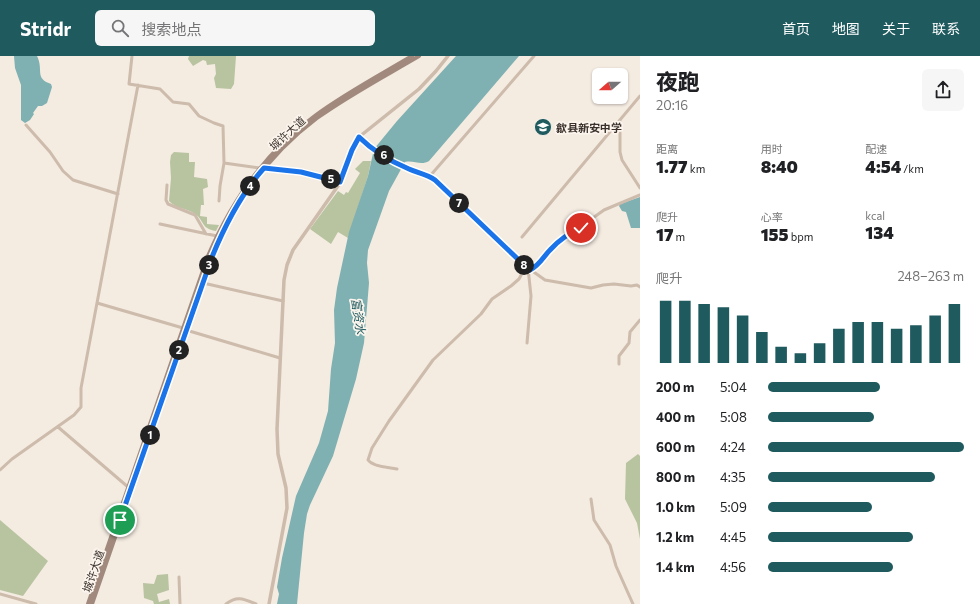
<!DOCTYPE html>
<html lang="zh">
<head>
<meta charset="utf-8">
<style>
	:root { --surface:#fff; --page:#f6f6f6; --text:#202124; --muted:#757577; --accent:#1f5a5e }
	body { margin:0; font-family:Commissioner,"Noto Sans SC",sans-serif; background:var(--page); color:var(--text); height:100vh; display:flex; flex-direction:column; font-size:15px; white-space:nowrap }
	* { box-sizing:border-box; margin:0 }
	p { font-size:13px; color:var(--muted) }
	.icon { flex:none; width:22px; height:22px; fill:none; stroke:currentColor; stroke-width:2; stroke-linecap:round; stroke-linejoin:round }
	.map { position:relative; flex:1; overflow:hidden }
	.drawer { display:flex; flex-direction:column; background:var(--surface); width:340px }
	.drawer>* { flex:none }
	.needle { width:26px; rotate:250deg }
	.tools { position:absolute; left:592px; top:12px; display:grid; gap:8px }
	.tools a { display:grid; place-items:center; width:36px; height:36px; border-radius:6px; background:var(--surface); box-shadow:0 1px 3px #0004; font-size:20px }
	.pin { position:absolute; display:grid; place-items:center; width:34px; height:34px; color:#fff; margin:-17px; border:2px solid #fff; border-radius:50%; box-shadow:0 1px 4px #0007 }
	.km { position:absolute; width:20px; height:20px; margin:-10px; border-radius:50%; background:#222; color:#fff; font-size:11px; line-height:20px; text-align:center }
	.round { display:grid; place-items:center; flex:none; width:42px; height:42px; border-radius:6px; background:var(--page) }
	.overview { display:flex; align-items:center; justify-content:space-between; height:68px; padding:0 16px }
	h1 { font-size:22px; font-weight:800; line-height:30px }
	.metrics { display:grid; grid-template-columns:repeat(3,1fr); gap:6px; height:68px; padding:4px 16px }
	.metrics div { display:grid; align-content:center }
	.metrics b { font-size:17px; font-weight:800 }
	.metrics small { font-size:11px; font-weight:400 }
	.metrics p { font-size:11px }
	.chart { height:112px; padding:8px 16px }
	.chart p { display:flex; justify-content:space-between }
	.chart svg { width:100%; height:72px; margin-top:4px; stroke:var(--accent); stroke-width:6 }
	ul { padding:0 16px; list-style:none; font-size:13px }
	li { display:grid; grid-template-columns:64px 48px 1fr; align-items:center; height:30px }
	li i { height:10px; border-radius:5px; background:var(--accent) }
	header { display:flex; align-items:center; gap:24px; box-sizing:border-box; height:56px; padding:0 20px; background:var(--accent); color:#fff }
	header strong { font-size:19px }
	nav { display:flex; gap:22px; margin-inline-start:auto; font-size:14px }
	.search { width:280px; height:36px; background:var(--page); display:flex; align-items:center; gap:10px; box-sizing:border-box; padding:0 14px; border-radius:6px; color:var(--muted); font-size:15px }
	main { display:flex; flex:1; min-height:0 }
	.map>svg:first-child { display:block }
	.green { fill:#b8c4a0 }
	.water { fill:#7fb0b2 }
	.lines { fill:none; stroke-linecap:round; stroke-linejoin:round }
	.minor { stroke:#cdbbac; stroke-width:3 }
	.tertiary { stroke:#cdbbac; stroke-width:3.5 }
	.secondary { stroke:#a18a7d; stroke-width:4 }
	.route-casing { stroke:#fff; stroke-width:8 }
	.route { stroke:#1a73e8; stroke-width:5 }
	.labels { text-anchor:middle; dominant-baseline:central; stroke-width:3.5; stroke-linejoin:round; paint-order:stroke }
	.poi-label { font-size:11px; font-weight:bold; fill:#3b302b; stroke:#fbf5ee; text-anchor:start }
	.street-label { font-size:11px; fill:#3b302b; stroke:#fbf5ee }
	.water-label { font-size:12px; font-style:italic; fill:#1f5a5e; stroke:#fbf5ee }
</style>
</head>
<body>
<header>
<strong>Stridr</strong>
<div class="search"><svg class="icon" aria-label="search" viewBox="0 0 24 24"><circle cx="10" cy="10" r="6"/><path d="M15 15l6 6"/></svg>搜索地点</div>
<nav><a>首页</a><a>地图</a><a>关于</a><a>联系</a></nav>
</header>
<main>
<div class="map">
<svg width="640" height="548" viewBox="0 0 640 548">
	<rect width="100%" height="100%" fill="#f4ebe1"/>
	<!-- green -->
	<path class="green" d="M189,0H236L234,28L231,33L216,32L214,22L216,18L215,8L207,9L206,5L203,4L193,10L188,3Z
		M174,96L189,97V106H195L194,121L207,123L208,131L203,133L204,149H201L200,160L207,161V168L219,169L216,175C200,172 205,165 195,158C187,152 176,153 169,145L171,122L170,106L171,99Z
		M363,105H371L368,120L348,182L338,176L331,188L310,173L338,135L344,139L346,136L348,137L360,117L355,113Z
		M638,398L640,400V483L637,467L625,443L626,407Z
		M0,464L48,505L23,540L0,534Z
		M168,518L169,534L157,538L159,546L169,543L170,548H154L153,545L144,542L143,527L154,528L157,519Z"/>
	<!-- water -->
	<path class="water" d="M14,0H37C44,14 34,22 51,28L52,31L47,47L42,50H38L33,57L34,58L30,64L25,67L21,64V29L15,12Z
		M456,0H519L429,105C421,110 414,104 405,106L389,135L368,194L367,207L369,227L364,287L356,323L333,400L310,449L307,458L304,477L297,548H277L279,538L277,531L282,502L296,440L319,387L328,355L331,313L335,287L334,254L337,232L349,176L368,120L374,93L397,65Z
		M640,141V172H631L626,156L622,155L619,150L620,148Z"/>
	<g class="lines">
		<!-- minor -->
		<path class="minor" d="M132,0L129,28L160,33L173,46L189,48L199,60L214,67L223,70L224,107L220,130L219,145
			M620,64V96L622,104L640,132
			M26,69L50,96L63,115L73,124L118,138
			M359,81C372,94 392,106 409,113C418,117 427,118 435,124L524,209L545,224L591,232L603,229L614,228L631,230L637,229L640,231
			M224,107L260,112
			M264,112L301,116L340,126
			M430,120L534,0
			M167,129L166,144L168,148L195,159L206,178
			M160,168L217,180
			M522,181L640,40
			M530,214L537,210L550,193L563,181L583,171L590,164L604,154L640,139
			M203,227L283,245
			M97,247L183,272
			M186,274L280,302
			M527,287L531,240L528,212
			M619,308V300L629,287L630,276L640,264
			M58,371L128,431
			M397,413C388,411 373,411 368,404L372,392L389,365L433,304L481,258L492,243L511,230L519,223L526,210
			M0,414L12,403L74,359L81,351V332L138,29
			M591,443L594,464L610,489L616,510L633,548
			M179,521L180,548
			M0,538L36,548
			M226,548C237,539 244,543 256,548"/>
		<!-- tertiary -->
		<path class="tertiary" d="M269,548L287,452L286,432L278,398L277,373L284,224L287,209L293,194L340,127L352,94L359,81L419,33L436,15L448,0"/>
		<!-- secondary -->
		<path class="secondary" d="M88,548L208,200C232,144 266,95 316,59C346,37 380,19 412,0
			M92,548L212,201C235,146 269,98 317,62C349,39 385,20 419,0"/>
	</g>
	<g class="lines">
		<!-- route casing -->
		<g class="route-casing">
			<path id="route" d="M120,464L212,201C225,169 241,138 264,112L301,116L340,126L352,94L359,81C372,94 392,106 409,113C418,117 427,118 435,124L524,209L530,214C540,209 543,201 550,194C559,184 569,177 581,172"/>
		</g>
		<!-- route -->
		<use href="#route" class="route"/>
	</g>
	<!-- icons -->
	<defs>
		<g id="school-disc" transform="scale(0.9)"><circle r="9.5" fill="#1f5a5e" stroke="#fbf5ee"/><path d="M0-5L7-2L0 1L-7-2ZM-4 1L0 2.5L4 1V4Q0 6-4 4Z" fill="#fff"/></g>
	</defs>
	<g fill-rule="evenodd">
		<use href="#school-disc" x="543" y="71"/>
	</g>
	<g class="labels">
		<!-- poi labels -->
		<g class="poi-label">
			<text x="556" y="71">歙县新安中学</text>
		</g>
		<!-- street labels -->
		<g class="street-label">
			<text transform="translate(287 77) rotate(-42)">城许大道</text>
			<text transform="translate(93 515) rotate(-71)">城许大道</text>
		</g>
		<!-- water labels -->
		<g class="water-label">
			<text transform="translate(359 260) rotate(82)">富资水</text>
		</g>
	</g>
</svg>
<div class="tools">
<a><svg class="needle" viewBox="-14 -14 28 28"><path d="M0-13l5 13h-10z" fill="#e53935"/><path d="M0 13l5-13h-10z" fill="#757577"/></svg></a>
</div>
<div class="pin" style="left:120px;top:464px;background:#1e9e55"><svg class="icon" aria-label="arrive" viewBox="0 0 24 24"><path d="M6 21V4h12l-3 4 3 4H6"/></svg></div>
<div class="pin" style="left:581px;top:172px;background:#d93025"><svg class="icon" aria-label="check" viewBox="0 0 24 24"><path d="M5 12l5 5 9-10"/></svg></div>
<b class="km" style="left:150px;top:379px">1</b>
<b class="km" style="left:179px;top:294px">2</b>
<b class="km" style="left:209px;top:209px">3</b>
<b class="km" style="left:250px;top:130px">4</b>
<b class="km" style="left:331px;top:123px">5</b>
<b class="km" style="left:384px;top:99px">6</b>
<b class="km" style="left:459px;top:147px">7</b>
<b class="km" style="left:524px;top:209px">8</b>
</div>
<section class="drawer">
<div class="overview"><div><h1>夜跑</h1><p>20:16</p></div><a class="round"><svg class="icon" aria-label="share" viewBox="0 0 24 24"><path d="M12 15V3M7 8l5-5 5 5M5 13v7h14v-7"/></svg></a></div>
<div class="metrics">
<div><p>距离</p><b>1.77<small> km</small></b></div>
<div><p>用时</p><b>8:40</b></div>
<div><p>配速</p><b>4:54<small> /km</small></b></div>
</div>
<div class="metrics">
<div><p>爬升</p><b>17<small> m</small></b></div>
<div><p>心率</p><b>155<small> bpm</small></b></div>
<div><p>kcal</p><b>134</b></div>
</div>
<div class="chart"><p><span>爬升</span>248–263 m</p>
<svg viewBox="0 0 160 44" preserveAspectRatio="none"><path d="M5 44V6M15 44V6M25 44V8M35 44V10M45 44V15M55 44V25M65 44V34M75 44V38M85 44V32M95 44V23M105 44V19M115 44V19M125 44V23M135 44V21M145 44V15M155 44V8"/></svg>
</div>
<ul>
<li><b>200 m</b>5:04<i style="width:57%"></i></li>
<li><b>400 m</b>5:08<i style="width:54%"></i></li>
<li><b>600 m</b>4:24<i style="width:100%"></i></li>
<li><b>800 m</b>4:35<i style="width:85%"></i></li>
<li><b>1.0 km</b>5:09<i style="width:53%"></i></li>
<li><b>1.2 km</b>4:45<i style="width:74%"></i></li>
<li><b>1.4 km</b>4:56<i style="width:64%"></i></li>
</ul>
</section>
</main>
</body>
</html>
